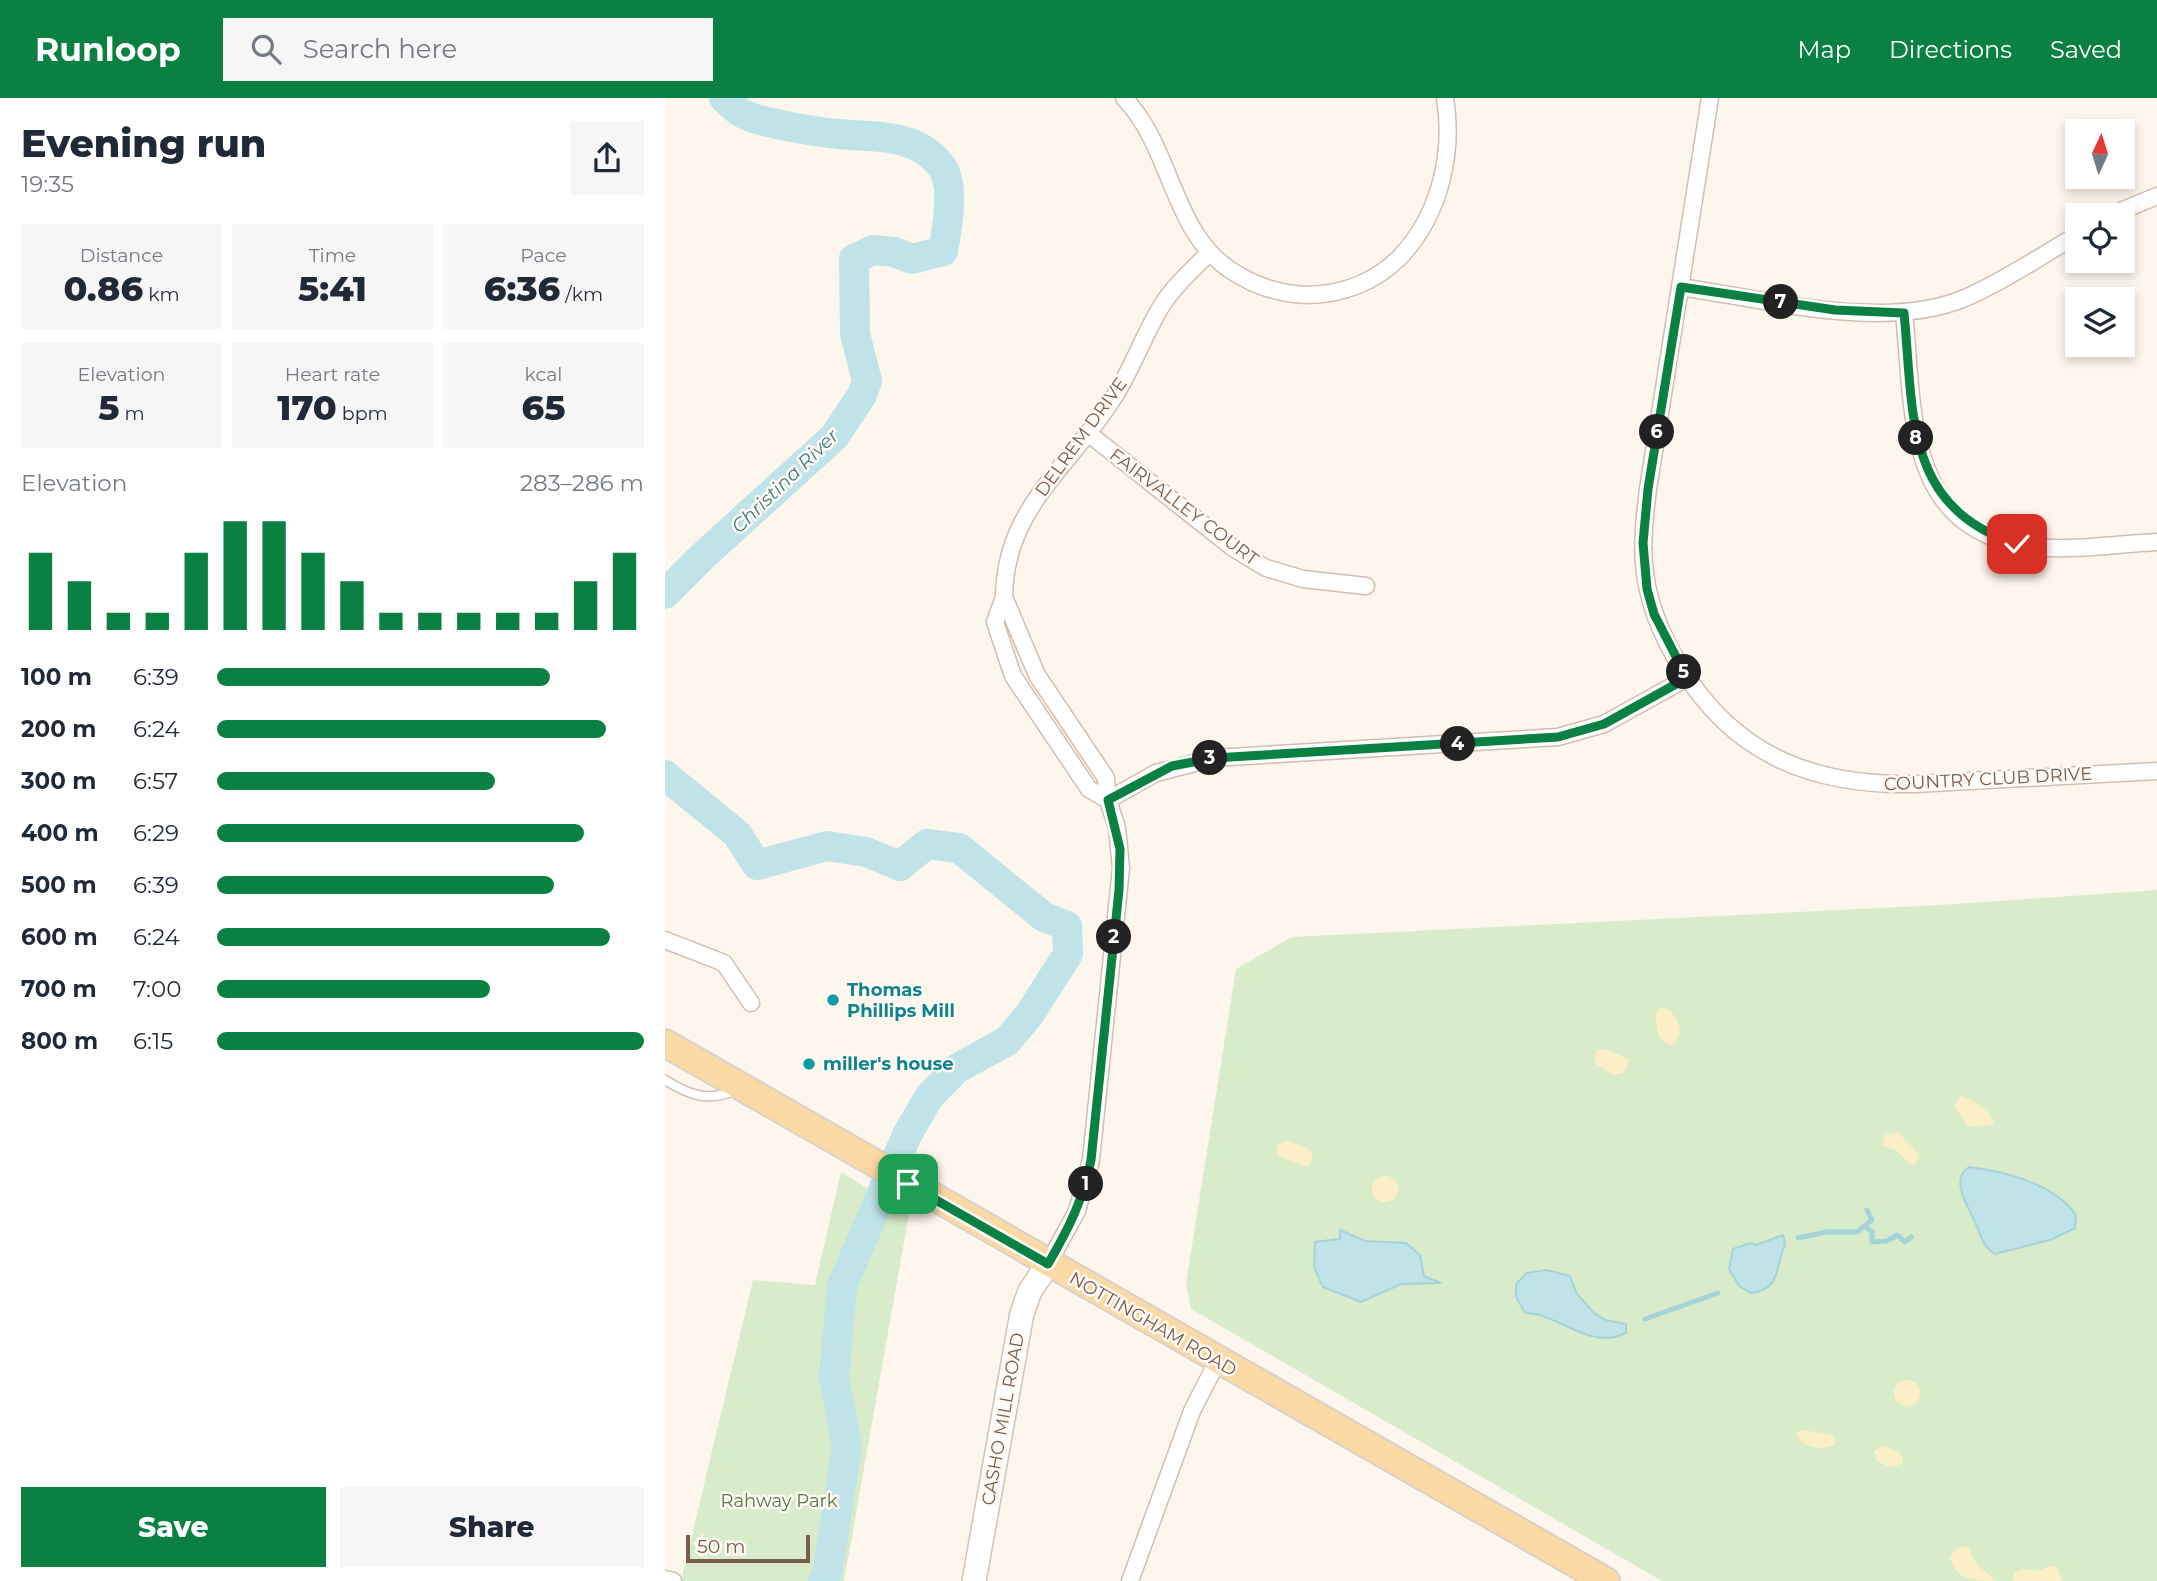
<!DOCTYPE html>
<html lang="en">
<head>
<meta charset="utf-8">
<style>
	:root { --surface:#fff; --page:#f6f6f7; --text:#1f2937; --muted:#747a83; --accent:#0b8043 }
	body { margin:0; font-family:Montserrat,sans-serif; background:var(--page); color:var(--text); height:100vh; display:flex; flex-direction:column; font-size:26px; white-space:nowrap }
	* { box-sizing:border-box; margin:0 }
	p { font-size:23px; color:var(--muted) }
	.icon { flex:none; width:38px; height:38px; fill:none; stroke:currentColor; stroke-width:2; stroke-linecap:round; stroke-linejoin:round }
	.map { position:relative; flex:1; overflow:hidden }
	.side { display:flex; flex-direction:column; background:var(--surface); width:665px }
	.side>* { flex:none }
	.needle { width:46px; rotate:4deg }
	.tools { position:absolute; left:1400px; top:21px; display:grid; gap:14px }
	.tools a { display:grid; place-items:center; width:70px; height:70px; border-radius:0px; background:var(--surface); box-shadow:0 4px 10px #0003; font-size:35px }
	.scale { position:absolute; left:21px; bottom:18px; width:124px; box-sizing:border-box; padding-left:7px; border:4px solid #7a5c4d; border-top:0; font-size:19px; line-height:24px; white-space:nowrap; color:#7a5c4d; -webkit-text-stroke:5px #fffaf3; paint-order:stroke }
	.pin { position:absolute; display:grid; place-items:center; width:60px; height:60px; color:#fff; margin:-30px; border-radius:14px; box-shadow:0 4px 10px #0006 }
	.km { position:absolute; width:35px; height:35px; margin:-18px; border-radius:50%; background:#222; color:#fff; font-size:19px; line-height:35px; text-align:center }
	.round { display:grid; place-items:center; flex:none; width:74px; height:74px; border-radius:0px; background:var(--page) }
	.overview { display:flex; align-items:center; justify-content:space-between; height:119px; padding:0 21px }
	h1 { font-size:38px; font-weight:800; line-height:52px }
	.stats { display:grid; grid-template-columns:repeat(3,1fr); gap:10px; height:119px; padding:7px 21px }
	.stats div { display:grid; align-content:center; border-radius:0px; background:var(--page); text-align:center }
	.stats b { font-size:35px; font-weight:800 }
	.stats small { font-size:19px; font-weight:400 }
	.stats p { font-size:19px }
	.chart { height:196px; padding:14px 21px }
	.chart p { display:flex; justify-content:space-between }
	.chart svg { width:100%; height:126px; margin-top:7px; stroke:var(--accent); stroke-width:6 }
	.primary-button { display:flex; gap:14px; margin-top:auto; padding:14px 21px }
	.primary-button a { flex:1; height:80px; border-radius:0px; background:var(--accent); color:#fff; font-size:28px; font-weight:800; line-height:80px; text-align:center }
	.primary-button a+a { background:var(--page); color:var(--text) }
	ul { padding:0 21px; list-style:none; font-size:23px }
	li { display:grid; grid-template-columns:112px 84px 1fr; align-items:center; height:52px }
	li i { height:18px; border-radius:9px; background:var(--accent) }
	header { display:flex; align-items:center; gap:42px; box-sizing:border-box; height:98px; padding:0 35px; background:var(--accent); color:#fff }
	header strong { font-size:33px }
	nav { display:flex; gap:38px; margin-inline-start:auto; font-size:24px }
	.search { width:490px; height:63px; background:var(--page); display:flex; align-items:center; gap:18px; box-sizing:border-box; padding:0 24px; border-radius:0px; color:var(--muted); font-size:26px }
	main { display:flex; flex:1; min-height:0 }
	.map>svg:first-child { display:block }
	.green { fill:#d8ecc9 }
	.sand { fill:#fcefc7 }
	.water { fill:#bfe3e8; stroke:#a5d3da; stroke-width:2 }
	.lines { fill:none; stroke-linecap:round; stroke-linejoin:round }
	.stream { stroke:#a5d3da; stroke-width:5 }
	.river { stroke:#bfe3e8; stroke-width:30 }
	.lane-casing { stroke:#d1beb0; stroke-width:11 }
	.street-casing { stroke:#d1beb0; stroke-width:19 }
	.secondary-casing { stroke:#d6c0b0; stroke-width:26 }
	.primary-casing { stroke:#dad1cd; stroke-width:30 }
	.lane { stroke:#fff; stroke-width:8 }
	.street { stroke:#fff; stroke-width:16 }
	.secondary { stroke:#fff; stroke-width:23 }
	.primary { stroke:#fbd9a5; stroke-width:26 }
	.route-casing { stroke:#fff; stroke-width:14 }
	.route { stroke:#0b8043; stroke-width:9 }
	.culture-dot { fill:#0f9aa8; stroke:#fffaf3; stroke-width:2.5 }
	.labels { text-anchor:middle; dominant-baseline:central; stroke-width:5; stroke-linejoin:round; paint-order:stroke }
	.street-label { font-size:18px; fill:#7a5c4d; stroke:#fffaf3 }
	.culture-label { font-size:18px; font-weight:bold; fill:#0d838f; stroke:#fffaf3; text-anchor:start }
	.park-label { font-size:18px; fill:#537a41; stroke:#fffaf3 }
	.water-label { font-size:19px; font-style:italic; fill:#437c86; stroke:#fffaf3 }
</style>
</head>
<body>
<header>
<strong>Runloop</strong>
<div class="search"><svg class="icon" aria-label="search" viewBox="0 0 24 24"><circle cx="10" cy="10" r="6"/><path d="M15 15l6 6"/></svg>Search here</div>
<nav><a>Map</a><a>Directions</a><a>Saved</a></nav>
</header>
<main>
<section class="side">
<div class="overview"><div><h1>Evening run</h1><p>19:35</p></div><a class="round"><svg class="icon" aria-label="share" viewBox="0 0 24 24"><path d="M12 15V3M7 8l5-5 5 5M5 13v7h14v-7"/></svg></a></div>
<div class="stats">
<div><p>Distance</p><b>0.86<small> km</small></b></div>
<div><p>Time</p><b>5:41</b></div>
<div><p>Pace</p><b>6:36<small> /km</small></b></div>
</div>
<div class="stats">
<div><p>Elevation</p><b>5<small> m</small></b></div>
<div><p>Heart rate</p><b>170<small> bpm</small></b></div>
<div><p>kcal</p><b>65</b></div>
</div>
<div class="chart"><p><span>Elevation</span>283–286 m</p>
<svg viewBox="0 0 160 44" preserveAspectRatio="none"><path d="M5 44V17M15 44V27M25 44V38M35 44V38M45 44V17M55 44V6M65 44V6M75 44V17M85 44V27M95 44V38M105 44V38M115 44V38M125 44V38M135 44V38M145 44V27M155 44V17"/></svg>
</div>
<ul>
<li><b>100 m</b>6:39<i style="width:78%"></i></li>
<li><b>200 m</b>6:24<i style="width:91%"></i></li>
<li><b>300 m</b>6:57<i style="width:65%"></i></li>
<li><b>400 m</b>6:29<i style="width:86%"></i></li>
<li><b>500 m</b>6:39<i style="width:79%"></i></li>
<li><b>600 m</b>6:24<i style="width:92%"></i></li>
<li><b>700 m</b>7:00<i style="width:64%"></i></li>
<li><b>800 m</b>6:15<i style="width:100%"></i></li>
</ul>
<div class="primary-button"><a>Save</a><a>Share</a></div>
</section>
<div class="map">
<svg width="1492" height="1483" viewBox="0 0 1492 1483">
	<rect width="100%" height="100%" fill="#fdf6ec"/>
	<!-- green -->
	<path class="green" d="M1492,792V1483H997L526,1211L521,1185L571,871L627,839L1275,807Z
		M176,1074L244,1116L179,1483H16L88,1182L150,1187Z"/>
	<!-- sand -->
	<path class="sand" d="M995,910L1002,911C1014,920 1019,933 1010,945L1004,947L994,940L990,918Z
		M941,951L965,962L958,975L948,977L929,965L931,953Z
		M1294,998C1305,998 1328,1015 1329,1026L1303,1029L1290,1009Z
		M1233,1034L1254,1057L1250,1066H1245L1231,1052L1217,1048L1220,1037Z
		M620,1042L645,1051L648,1058L644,1067L638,1068L612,1057V1048Z
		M707 1091a13 13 0 1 1 26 0a13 13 0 1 1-26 0Z
		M1229 1295a13 13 0 1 1 26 0a13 13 0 1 1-26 0Z
		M1138,1332L1168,1337L1170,1347C1158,1352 1142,1351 1133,1340L1132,1334Z
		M1218,1348L1233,1353L1238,1361L1237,1366L1225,1369L1212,1363L1209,1353Z
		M1302,1448L1314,1469L1332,1483C1311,1483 1291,1483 1285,1460L1290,1451Z
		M1384,1468L1393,1469L1397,1483H1348L1349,1475L1359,1471L1374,1473Z"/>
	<!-- water -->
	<path class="water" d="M1304,1069C1339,1073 1390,1086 1411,1117L1410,1130L1388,1141L1330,1156C1317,1148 1315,1135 1310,1124C1304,1110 1284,1081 1304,1069Z
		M675,1132L700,1143L741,1145L755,1157L759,1178L776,1185L736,1186L696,1204L658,1189L649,1169L650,1144L675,1141Z
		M1118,1137C1122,1147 1119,1148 1116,1158C1111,1177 1111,1192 1086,1195L1074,1188L1064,1171L1068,1151L1085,1145L1091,1147Z
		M881,1172L905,1178L912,1196L929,1215L941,1222L961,1226V1235C923,1253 894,1215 860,1215L851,1199V1186L862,1175Z"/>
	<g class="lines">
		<!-- stream -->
		<path class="stream" d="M1200,1128L1207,1134V1144L1222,1143L1232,1137L1240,1144L1246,1139
			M1133,1140L1161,1134H1192L1207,1122L1202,1112
			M980,1221L1053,1195"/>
		<!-- river -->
		<path class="river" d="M0,496L39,457L169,339L197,297L202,283L190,236L189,161L208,152L229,154L247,161L278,153C282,132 290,87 277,69C251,34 211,40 174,36C153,34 91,25 75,14C70,10 64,5 59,0
			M0,677L72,736L92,767L162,748L201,754L235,768L262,746L294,750L379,819L402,828L403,856L364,917L342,943L291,971L264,999L242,1037L177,1188L169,1279L182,1349L162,1476L158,1483"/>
		<!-- lane casing -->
		<g class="lane-casing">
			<path id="lane" d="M0,982C26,998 43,1004 72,992"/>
		</g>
		<!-- street casing -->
		<g class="street-casing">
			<path id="street" d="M459,0C510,53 506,141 575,178C596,190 617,196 641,197C677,197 711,184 736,158C775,116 789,55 780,0
				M1045,0L983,391C980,416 977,441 979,466C982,505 997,539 1017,571C1071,658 1149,688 1249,686L1492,673
				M1446,117L1492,98
				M1015,189C1100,201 1220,234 1300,200C1339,183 1376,158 1412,137
				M1239,215C1249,313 1239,435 1369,449C1409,453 1452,446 1492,444
				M423,335L568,450L601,470L638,481L701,488
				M339,499L372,577L441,680L443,702L424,691L348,578L330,524Z
				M339,499C340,410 403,371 447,302C467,272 478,238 497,207C509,188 527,172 543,156
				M0,842L59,865L86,905
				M383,1166L412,1113L426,1062L456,770L452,730L443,702L491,675L549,660L893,639L939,626L1022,580
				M0,1481L8,1483
				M465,1483L527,1313L553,1262"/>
		</g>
		<!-- secondary casing -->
		<g class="secondary-casing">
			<path id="secondary" d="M309,1483L357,1215L365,1193L383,1166"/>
		</g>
		<!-- primary casing -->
		<g class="primary-casing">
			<path id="primary" d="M0,945L941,1483"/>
		</g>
		<!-- lane -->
		<use href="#lane" class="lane"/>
		<!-- street -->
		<use href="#street" class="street"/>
		<!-- secondary -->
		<use href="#secondary" class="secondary"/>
		<!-- primary -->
		<use href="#primary" class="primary"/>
	</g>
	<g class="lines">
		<!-- route casing -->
		<g class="route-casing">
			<path id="route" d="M243,1086L383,1166C403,1132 419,1100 426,1062L454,792L455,751L443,702L507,668L549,660L893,639L939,626L1022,580L989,516L982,491L978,445L983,391L1016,189L1170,212L1239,215C1249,314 1238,410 1352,446"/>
		</g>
		<!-- route -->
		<use href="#route" class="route"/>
	</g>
	<!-- markers -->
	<g class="culture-dot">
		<circle cx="168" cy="902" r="7"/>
		<circle cx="144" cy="966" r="7"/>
	</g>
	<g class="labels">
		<!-- street labels -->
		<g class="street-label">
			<text transform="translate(416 339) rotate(-54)">DELREM DRIVE</text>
			<text transform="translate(519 409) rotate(37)">FAIRVALLEY COURT</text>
			<text transform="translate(1323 681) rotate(-3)">COUNTRY CLUB DRIVE</text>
			<text transform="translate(488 1226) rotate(30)">NOTTINGHAM ROAD</text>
			<text transform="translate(338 1321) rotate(-80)">CASHO MILL ROAD</text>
		</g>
		<!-- culture labels -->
		<g class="culture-label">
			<text x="182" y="892">Thomas<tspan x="182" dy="21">Phillips Mill</tspan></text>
			<text x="158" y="966">miller's house</text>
		</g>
		<!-- park labels -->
		<g class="park-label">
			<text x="114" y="1403">Rahway Park</text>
		</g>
		<!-- water labels -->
		<g class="water-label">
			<text transform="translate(120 383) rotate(-44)">Christina River</text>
		</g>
	</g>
</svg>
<div class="tools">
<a><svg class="needle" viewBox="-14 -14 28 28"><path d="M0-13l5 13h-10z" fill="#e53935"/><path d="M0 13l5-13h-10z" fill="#747a83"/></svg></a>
<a><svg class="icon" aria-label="locate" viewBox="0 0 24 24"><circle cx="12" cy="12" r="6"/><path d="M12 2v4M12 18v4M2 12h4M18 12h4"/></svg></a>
<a><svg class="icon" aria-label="layers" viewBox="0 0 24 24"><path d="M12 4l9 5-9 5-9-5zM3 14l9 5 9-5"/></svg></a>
</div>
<div class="scale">50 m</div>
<div class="pin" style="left:243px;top:1086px;background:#1e9e55"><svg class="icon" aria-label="arrive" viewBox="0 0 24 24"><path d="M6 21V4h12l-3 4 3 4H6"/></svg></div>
<div class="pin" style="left:1352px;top:446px;background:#d93025"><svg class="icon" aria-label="check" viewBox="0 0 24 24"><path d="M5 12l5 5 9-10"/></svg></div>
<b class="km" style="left:421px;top:1086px">1</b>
<b class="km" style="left:449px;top:839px">2</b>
<b class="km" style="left:545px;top:660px">3</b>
<b class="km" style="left:793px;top:646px">4</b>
<b class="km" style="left:1019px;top:574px">5</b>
<b class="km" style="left:992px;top:334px">6</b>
<b class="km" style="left:1116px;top:204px">7</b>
<b class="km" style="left:1251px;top:340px">8</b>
</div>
</main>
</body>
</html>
